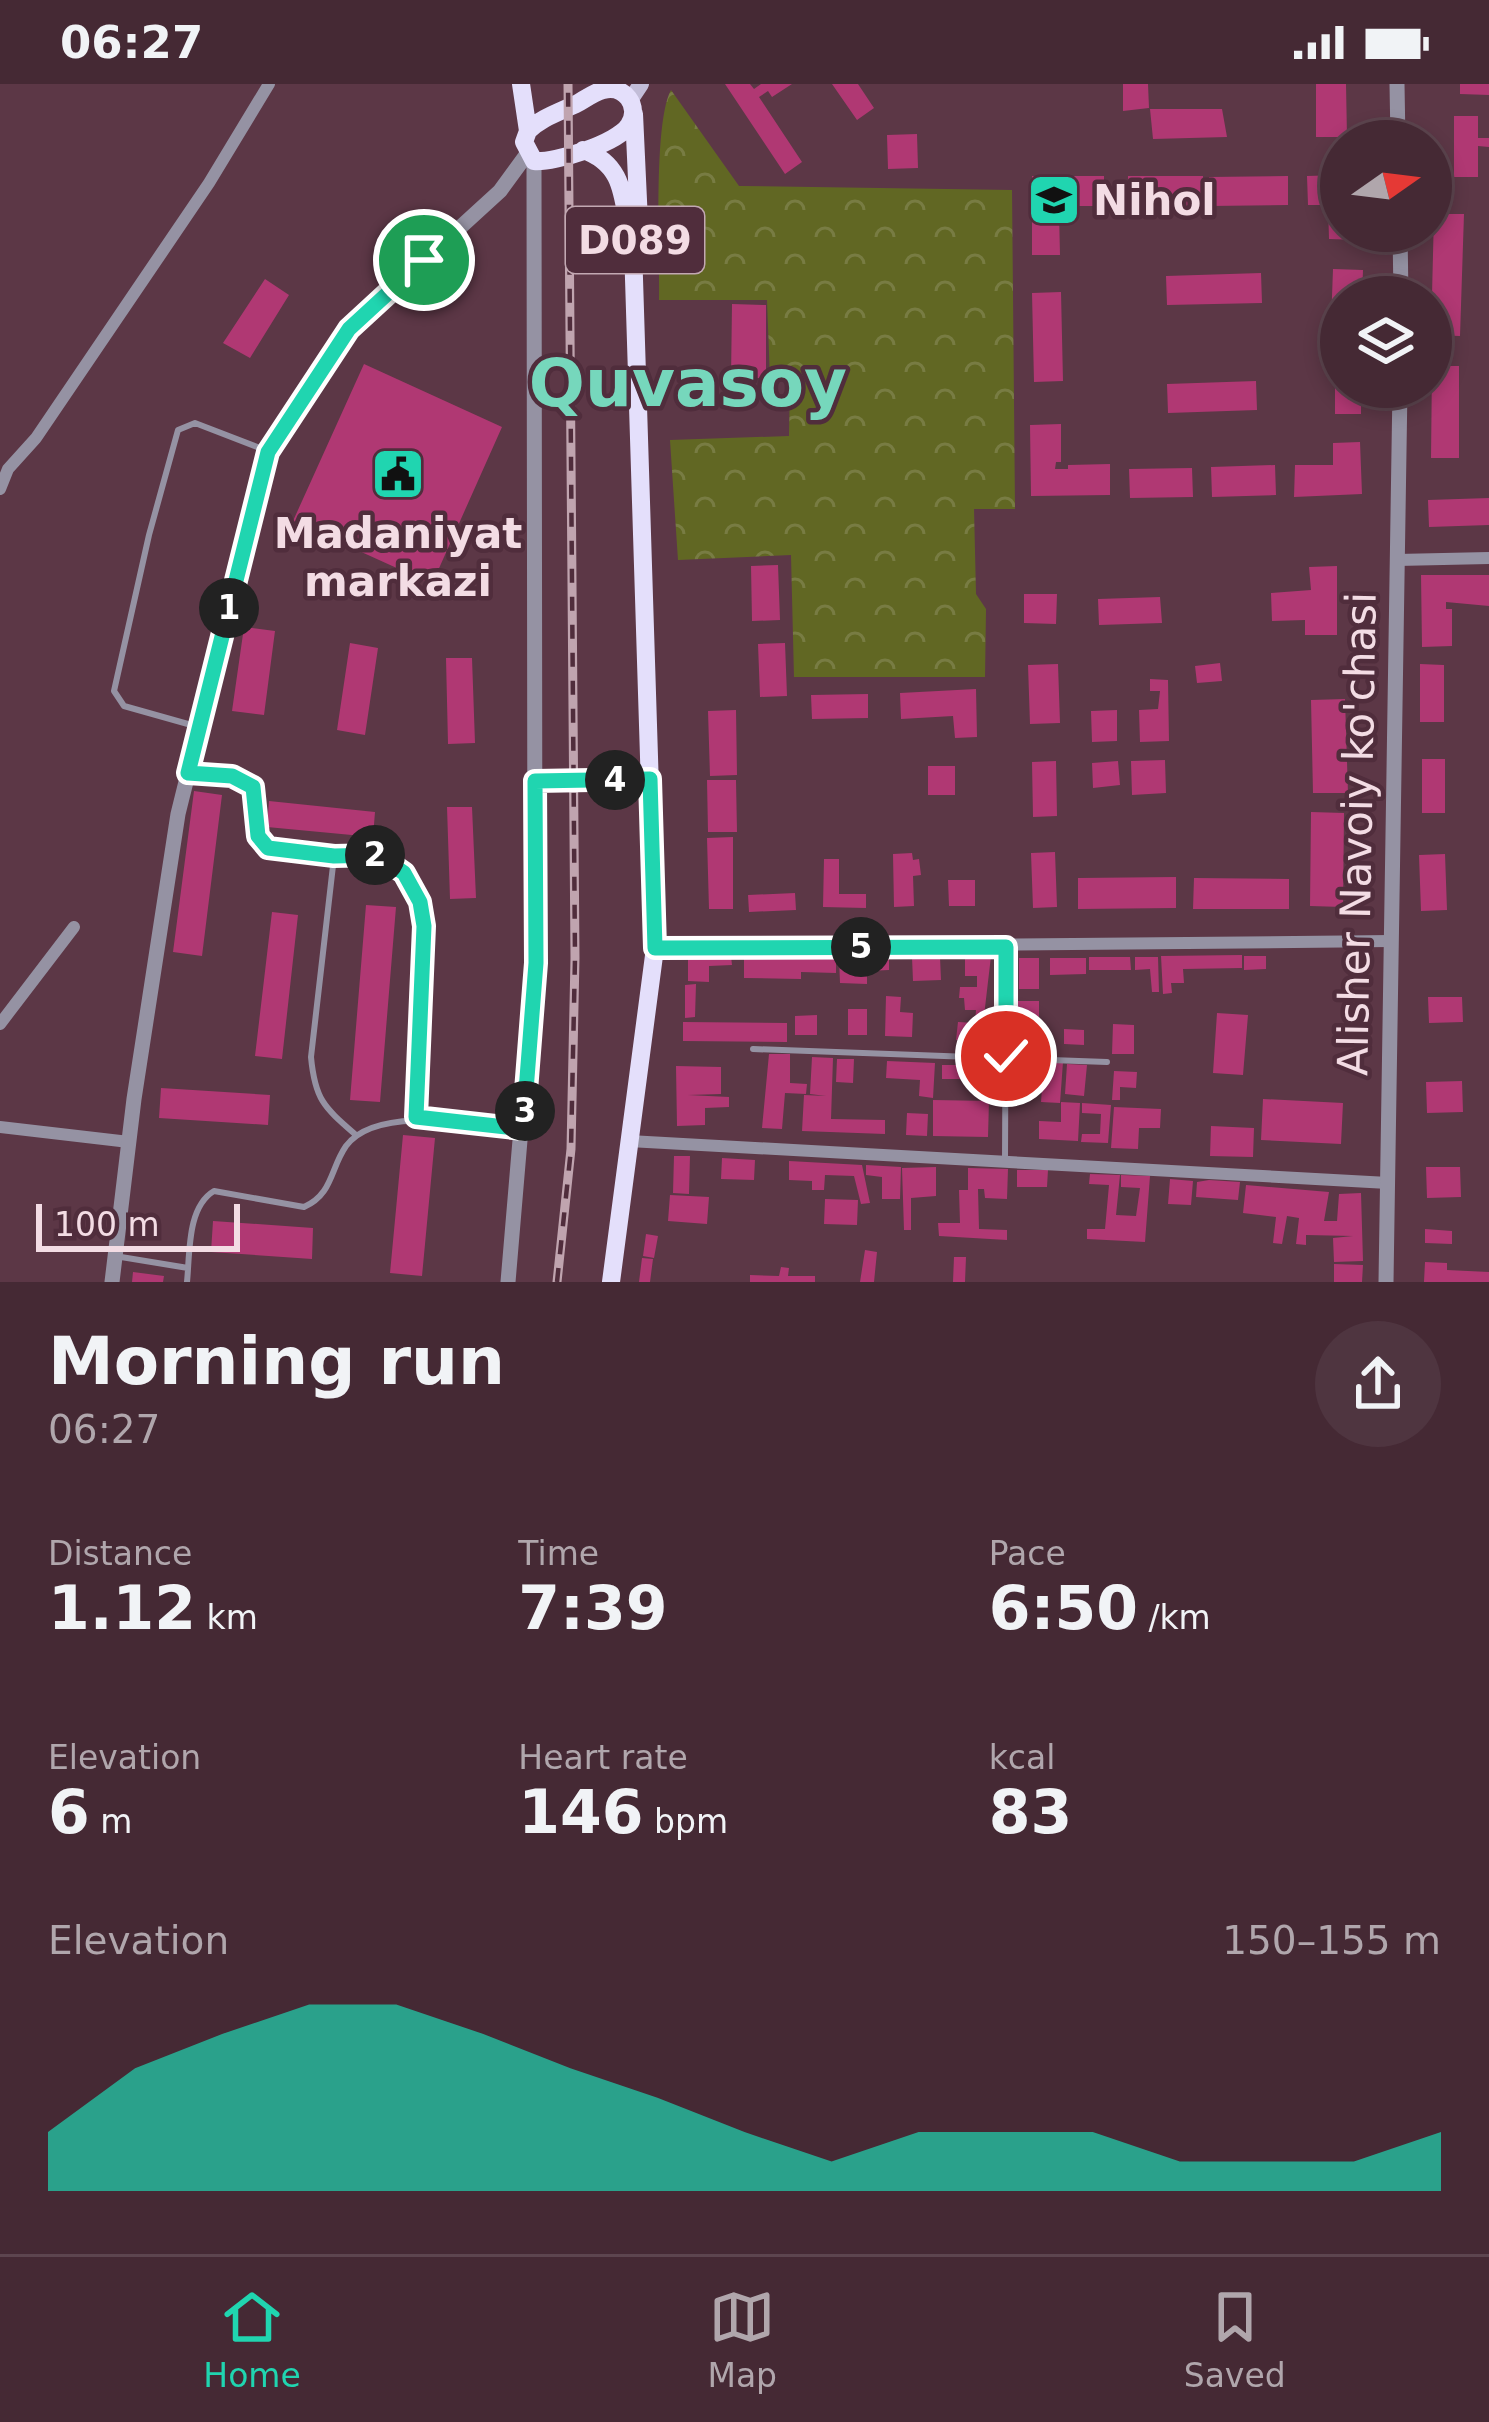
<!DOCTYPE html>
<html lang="en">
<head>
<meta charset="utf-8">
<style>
	:root { --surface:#452934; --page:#4f3540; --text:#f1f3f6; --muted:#b0a6ac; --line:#5d454f; --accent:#20d5b0 }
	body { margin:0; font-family:"DejaVu Sans",sans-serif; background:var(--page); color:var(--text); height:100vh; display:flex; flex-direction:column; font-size:45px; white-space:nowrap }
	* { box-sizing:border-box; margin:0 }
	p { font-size:39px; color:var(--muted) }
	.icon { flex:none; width:66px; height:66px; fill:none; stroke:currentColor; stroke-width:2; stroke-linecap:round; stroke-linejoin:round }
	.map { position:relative; height:1198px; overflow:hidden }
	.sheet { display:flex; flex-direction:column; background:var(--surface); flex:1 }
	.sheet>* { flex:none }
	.needle { width:78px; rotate:76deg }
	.fabs { position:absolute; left:1320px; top:36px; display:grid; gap:24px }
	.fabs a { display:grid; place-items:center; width:132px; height:132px; border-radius:50%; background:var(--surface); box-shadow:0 6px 18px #0003,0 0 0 3px var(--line); font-size:60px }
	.scale { position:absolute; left:36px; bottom:30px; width:204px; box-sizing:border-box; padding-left:12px; border:6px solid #f3dce4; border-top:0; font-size:33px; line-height:42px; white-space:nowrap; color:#f3dce4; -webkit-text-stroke:9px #502d3c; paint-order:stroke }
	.pin { position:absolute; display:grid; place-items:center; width:102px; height:102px; color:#fff; margin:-51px; border:6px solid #fff; border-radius:50%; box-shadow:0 3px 12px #0007 }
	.km { position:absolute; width:60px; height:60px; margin:-30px; border-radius:50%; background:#222; color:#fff; font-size:33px; line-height:60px; text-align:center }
	.round { display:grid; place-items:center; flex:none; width:126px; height:126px; border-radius:63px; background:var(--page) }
	.summary { display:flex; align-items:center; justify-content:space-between; height:204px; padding:0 48px }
	h1 { font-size:66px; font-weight:600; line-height:90px }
	.figures { display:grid; grid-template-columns:repeat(3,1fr); gap:18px; height:204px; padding:12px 48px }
	.figures div { display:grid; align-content:center }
	.figures b { font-size:60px; font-weight:600 }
	.figures small { font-size:33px; font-weight:400 }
	.figures p { font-size:33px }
	.chart { height:336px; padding:24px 48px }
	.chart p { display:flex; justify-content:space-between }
	.chart svg { width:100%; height:216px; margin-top:12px; fill:var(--accent); opacity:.7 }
	.status { display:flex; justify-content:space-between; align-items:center; height:84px; padding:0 60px; background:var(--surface); direction:ltr }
	.status svg { height:33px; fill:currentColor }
	.tabs { display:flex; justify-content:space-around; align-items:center; height:168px; border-top:3px solid var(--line); background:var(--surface); font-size:33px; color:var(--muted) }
	.tabs a { display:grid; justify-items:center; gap:6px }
	.tabs .current { color:var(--accent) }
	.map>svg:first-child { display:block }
	.park { fill:url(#park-crowns) }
	.building { fill:#b03873 }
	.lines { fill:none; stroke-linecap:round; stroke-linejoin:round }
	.path { stroke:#a68893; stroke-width:3; stroke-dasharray:3 9; stroke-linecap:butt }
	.service { stroke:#9592a3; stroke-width:6 }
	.minor { stroke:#9592a3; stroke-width:12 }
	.tertiary { stroke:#9592a3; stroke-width:15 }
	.secondary { stroke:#c2bdd8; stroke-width:16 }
	.primary { stroke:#e4dffb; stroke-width:18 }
	.rail-casing { stroke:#c0a4af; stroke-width:9 }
	.rail { stroke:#502d3c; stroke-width:4.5; stroke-dasharray:14; stroke-linecap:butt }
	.route-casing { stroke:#fff; stroke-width:24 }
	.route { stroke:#20d5b0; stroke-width:15 }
	.labels { text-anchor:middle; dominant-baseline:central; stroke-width:9; stroke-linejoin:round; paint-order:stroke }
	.shield { fill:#502d3c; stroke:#c2a8b2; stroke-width:3 }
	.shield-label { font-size:39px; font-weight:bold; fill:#f3dce4 }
	.poi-label { font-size:42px; font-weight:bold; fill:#f3dce4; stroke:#502d3c; text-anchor:start }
	.street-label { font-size:42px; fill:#f3dce4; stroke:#502d3c }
	.town-label { font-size:66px; font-weight:bold; fill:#76d7bc; stroke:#502d3c }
</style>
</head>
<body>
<div class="status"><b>06:27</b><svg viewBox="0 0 49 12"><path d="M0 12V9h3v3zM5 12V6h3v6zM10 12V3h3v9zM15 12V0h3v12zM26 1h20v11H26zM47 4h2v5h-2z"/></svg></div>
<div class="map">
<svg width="1489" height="1198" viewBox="0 0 1489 1198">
	<defs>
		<pattern id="park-crowns" width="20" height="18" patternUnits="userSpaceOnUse" patternTransform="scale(3)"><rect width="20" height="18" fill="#616723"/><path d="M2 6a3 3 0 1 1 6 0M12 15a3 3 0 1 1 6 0" fill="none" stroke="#787c43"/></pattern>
	</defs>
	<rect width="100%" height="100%" fill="#5c3746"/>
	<!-- park -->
	<path class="park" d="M671,6L739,102L1012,106L1015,425H974L976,510L986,525L985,593H794L791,471L678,476L670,356L789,352L790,296L770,295L767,216H659C660,172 653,39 671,6Z"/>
	<!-- building -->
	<path class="building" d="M725,0H750L754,5L761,0H792L772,13L768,7L759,13L802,78L785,90Z
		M832,0H858L874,24L857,36Z
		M1123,0H1148L1149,24L1123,27Z
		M1316,0H1346L1347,53H1316Z
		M1460,0H1489V11L1460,10Z
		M1150,25H1222L1227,53L1153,55Z
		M1454,32H1478V54H1489V63L1478,62V93H1454Z
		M917,50L918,84L888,85L887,51Z
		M1341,91V147H1359V156L1329,155L1328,121H1308L1307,92Z
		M1032,92H1104V122H1054V127H1059L1060,171H1032Z
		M1128,92H1203L1202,122H1128Z
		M1288,92V121L1209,122V93Z
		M1434,130H1464L1460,252L1431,251Z
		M1333,185L1363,186L1362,213H1341V241L1331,240Z
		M1261,189L1262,219L1167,221L1166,192Z
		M265,195L289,211L250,274L223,259Z
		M1061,208L1063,297L1034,298L1032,209Z
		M732,220L766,221V294H731Z
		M1335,272H1341V303H1361V330H1335Z
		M364,280L502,343L432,500L293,437Z
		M1432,282H1459V374H1431Z
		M1256,297L1257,326L1168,329L1167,300Z
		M1061,340V378H1056L1055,385H1068V381L1110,380V411L1031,412L1030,341Z
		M1360,358L1362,410L1294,413L1295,381H1333V359Z
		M1275,381L1276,411L1212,413L1211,383Z
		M1192,384L1193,413L1130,414L1129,385Z
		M1489,414V441L1429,443L1428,416Z
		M778,481L780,536L752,537L751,482Z
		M1337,482V551H1305V536L1272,537L1271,509L1311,506L1309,483Z
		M1421,491H1489V522L1446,518V525H1452V562L1422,563Z
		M1024,510H1057L1056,540L1024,539Z
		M1160,513L1162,539L1099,541L1098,515Z
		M244,543L275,547L264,631L232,627Z
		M350,559L378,564L365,651L337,646Z
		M785,559L787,612L760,613L758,560Z
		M446,574H472L475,659L448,660Z
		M1220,579L1222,597L1197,599L1195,582Z
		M1058,580L1060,639L1030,640L1028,581Z
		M1420,580L1444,581V638H1420Z
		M1150,595L1168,596L1169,657L1140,658L1139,626L1158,625L1160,607H1150Z
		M976,605L977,653L955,654L953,632L901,635L900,609Z
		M868,610V634L812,635L811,611Z
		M1345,615L1348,709H1313L1311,616Z
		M736,626L737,691L710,692L708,627Z
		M1117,626V657L1092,658L1091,627Z
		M1422,675H1445V729H1422Z
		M1165,676L1166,709L1132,711L1131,677Z
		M1056,677L1057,732L1033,733L1032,678Z
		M1118,677L1120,701L1093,704L1092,679Z
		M928,682H955V711H928Z
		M707,696H736L737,748H708Z
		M194,707L222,711L202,872L173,868Z
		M269,717L375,728L373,753L267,743Z
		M447,723H472L476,814L450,815Z
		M1311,728L1344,729L1343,823L1310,822Z
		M733,753V825H709L707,754Z
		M1055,768L1057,823L1033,824L1031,769Z
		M912,769L913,776L919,775L921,791L913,792L914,822L894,823L893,770Z
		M1445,770L1447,826L1421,827L1419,771Z
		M824,775H839V810H866V824L823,823Z
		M1176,793V824L1078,825V794Z
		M1194,794L1289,795V825H1193Z
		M948,796H975V822H949Z
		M795,809L796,826L749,828L748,811Z
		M366,821L396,823L380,1018L350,1016Z
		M272,828L298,831L282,975L255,972Z
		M1242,871V884L1183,885L1184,899H1171L1172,909L1163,910L1161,872Z
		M688,872H731L732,881L709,882V898L688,897Z
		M744,872L836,873V889L801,888V895L744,894Z
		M965,872H991L981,958L956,956L958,938L975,939L976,926H965L964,914H959L960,903H977V892H965Z
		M1244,872H1266V885L1244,886Z
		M889,873V886L867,887V900L840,899L839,874Z
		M912,873H940L941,896L913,897Z
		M1089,873H1130L1131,886H1089Z
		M1135,873H1158L1159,908H1152L1150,885L1135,886Z
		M1019,874H1039V905H1019Z
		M1050,874H1086V890L1050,891Z
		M696,900L695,933L685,934V901Z
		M886,912L901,913L900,928L913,929L912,953L885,952Z
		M1428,913H1462L1463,938L1429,939Z
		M1016,917H1039V959H1019Z
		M848,925H867V951H848Z
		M1217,929L1248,931L1243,991L1213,989Z
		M817,931V951H795V932Z
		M683,938L787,939V958L683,957Z
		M1113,940L1134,941V970H1112Z
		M1064,945L1084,946V961L1064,960Z
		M769,970H790V999L807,1000L806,1010L785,1009L782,1045L762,1044Z
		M812,973L833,974L831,1035L885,1036V1050L802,1047L804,1011L826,1012L810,1010Z
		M837,975H854L853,999L836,998Z
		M887,977L935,979L933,1014L919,1012L920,996L886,994Z
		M1044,977L1063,978L1060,1019L1041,1018Z
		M1067,980L1087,981L1084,1012L1065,1010Z
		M942,981H982V995H942Z
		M676,982L721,983V1010L688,1011L729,1013V1023L705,1024V1041L677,1042Z
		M1017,982L1039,983L1037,1003H1030L1029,1016H1016Z
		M1114,987L1137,988L1136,1004L1120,1003V1016H1112Z
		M1462,997L1463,1028L1427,1029L1426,998Z
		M161,1004L270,1011L268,1041L159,1034Z
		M1263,1015L1343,1019L1341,1060L1261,1056Z
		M933,1016L989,1017L988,1053L933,1052Z
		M1061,1018L1080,1019L1078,1057L1039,1055V1037L1061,1038Z
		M1082,1019L1111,1021L1108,1059L1081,1058L1082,1050H1100L1101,1030L1082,1029Z
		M1114,1023L1161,1025L1160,1044H1139L1138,1065L1111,1064Z
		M907,1029L928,1030L927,1052L906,1051Z
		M1211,1042L1254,1044L1253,1073L1210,1072Z
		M403,1051L435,1054L422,1192L390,1189Z
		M674,1072H690L689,1110L673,1109Z
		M722,1074L755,1076L754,1096L721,1095Z
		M789,1077L862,1081L870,1119L861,1120L854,1092L825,1091L824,1106H812V1097L789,1096Z
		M866,1081L901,1083L900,1115H882V1093L866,1091Z
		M936,1083V1112L911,1114V1146H904L902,1084Z
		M1426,1083H1460L1461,1113L1427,1114Z
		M968,1084L1008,1085L1007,1115L985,1114L984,1105H978L979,1145L1007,1146V1156L939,1152L938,1139H960L959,1106H968Z
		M1017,1086H1048L1047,1103H1017Z
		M1090,1090L1120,1091L1116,1131L1136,1132L1140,1104L1121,1103V1091L1150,1092L1145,1158L1087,1155V1145H1105L1109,1101L1089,1100Z
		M1170,1095L1193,1097L1191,1121L1168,1120Z
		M1209,1096L1240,1098L1238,1116L1196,1113L1197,1098Z
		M1246,1101L1329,1108L1324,1137H1337L1339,1110L1361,1109L1363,1177L1334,1178L1333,1154L1353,1152L1306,1151V1161L1296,1160L1299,1134L1287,1132L1282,1160L1273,1159L1276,1133L1243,1129Z
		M670,1111L709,1113L707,1140L668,1137Z
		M825,1115L858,1116L857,1141L824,1140Z
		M213,1137L313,1144L312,1175L211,1168Z
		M1425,1145L1452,1147V1160L1425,1159Z
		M646,1150L658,1152L654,1174L643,1172Z
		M865,1166L877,1168L874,1198H860Z
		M954,1173H966L965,1198H953Z
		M642,1174L653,1175L650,1198H639Z
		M1425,1178L1447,1179V1186L1489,1188V1198H1424Z
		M1334,1180L1363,1181L1362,1198H1334Z
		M781,1183L789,1184L788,1192H815V1198H750V1191L779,1192Z
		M133,1188L164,1192L163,1198H132Z"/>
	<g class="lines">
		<!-- path -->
		<path class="path" d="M550,697L636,695"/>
		<!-- service -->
		<path class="service" d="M195,642L124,622L114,607L149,451L178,346L195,339L265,366
			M193,689L232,692L253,703L258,752L268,764L334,772L378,771L404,789L420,817L424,841L416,1033
			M334,773L311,973C315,1016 324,1023 356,1051
			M753,965L1107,978
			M1005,1075L1006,863
			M115,1172L188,1184
			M187,1198C190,1169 187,1123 214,1107L304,1123C333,1110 330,1085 346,1062C376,1021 475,1040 520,1045"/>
		<!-- minor -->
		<path class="minor" d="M0,405L8,385L36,354L209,99L269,0
			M1397,476L1489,474
			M655,864L1391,857
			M0,940L74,843
			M0,1043L129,1058
			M629,1057L1388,1099"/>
		<!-- tertiary -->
		<path class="tertiary" d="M1397,0L1398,57
			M1400,147L1401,213
			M112,1198L134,1015L178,730L268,367L349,245L500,107L527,70
			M508,1198L535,879L534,77
			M1386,1198L1400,303"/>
		<!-- secondary -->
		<path class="secondary" d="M631,15L641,0"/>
		<!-- primary -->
		<path class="primary" d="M521,0L528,47L524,58L534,77C555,79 618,59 629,41C641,22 624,0 603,6C595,8 585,15 578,19C560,28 542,33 528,47
			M583,66C630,82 621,123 633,163L639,138L634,30
			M611,1198L655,864L633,163"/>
		<!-- rail casing -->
		<g class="rail-casing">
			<path id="rail" d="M557,1198L571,1065L575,874L568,0"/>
		</g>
		<!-- rail -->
		<use href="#rail" class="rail"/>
	</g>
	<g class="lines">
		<!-- route casing -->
		<g class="route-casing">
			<path id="route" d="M424,176L349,245L268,368L188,689L232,692L253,703L258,752L268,764L334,772L378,771L404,789L420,818L424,842L416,1033L523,1045L536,879L535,697L650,695L655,864L1006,863V972"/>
		</g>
		<!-- route -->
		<use href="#route" class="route"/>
	</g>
	<!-- icons -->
	<defs>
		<g id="school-square" transform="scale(2.7)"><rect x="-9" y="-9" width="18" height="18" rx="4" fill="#20d5b0" stroke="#502d3c"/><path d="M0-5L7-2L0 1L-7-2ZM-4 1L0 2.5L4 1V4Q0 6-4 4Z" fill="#111"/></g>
		<g id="civic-square" transform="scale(2.7)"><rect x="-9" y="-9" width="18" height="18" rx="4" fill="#20d5b0" stroke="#502d3c"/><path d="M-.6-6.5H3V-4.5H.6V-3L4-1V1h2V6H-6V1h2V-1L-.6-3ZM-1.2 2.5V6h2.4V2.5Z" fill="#111"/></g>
	</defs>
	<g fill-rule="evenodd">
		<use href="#school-square" x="1054" y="116"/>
		<use href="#civic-square" x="398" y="390"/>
	</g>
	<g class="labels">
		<!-- shield labels -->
		<rect class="shield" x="566" y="123" width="138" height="66" rx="9"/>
		<g class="shield-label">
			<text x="635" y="156">D089</text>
		</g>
		<!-- poi labels -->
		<g class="poi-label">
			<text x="1093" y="116">Nihol</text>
			<text x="398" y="449" text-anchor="middle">Madaniyat<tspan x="398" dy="48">markazi</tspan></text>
		</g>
		<!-- street labels -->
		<g class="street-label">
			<text transform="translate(1357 750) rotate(-89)">Alisher Navoiy ko'chasi</text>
		</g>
		<!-- town labels -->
		<g class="town-label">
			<text x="688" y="299">Quvasoy</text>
		</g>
	</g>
</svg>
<div class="fabs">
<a><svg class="needle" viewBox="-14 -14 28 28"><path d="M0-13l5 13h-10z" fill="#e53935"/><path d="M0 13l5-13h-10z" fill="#b0a6ac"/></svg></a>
<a><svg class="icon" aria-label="layers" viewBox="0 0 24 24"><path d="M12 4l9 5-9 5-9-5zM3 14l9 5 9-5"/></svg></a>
</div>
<div class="scale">100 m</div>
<div class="pin" style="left:424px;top:176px;background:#1e9e55"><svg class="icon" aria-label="arrive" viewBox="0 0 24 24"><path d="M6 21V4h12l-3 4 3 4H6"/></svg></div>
<div class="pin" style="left:1006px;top:972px;background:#d93025"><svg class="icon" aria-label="check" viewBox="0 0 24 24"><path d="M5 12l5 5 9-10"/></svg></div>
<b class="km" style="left:229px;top:524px">1</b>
<b class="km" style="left:375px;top:771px">2</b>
<b class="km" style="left:525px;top:1027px">3</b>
<b class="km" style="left:615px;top:696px">4</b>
<b class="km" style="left:861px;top:863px">5</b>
</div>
<section class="sheet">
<div class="summary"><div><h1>Morning run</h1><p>06:27</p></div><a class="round"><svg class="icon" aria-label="share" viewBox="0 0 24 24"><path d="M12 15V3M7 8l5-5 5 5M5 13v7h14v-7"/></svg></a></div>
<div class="figures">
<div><p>Distance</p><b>1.12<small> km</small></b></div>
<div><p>Time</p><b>7:39</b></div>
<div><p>Pace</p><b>6:50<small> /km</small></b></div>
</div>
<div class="figures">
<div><p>Elevation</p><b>6<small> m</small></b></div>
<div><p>Heart rate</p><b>146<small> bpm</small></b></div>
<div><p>kcal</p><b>83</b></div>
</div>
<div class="chart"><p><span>Elevation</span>150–155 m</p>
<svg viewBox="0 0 160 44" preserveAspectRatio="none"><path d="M0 44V32L10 19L20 12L30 6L40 6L50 12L60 19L70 25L80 32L90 38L100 32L110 32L120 32L130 38L140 38L150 38L160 32V44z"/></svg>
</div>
</section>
<nav class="tabs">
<a class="current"><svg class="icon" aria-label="home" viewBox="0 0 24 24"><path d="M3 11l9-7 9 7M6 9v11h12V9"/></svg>Home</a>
<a><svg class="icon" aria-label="map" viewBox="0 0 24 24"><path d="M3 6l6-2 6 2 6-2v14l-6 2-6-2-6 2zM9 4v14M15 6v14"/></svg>Map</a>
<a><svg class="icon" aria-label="saved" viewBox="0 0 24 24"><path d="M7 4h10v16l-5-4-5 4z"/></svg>Saved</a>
</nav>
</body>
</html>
